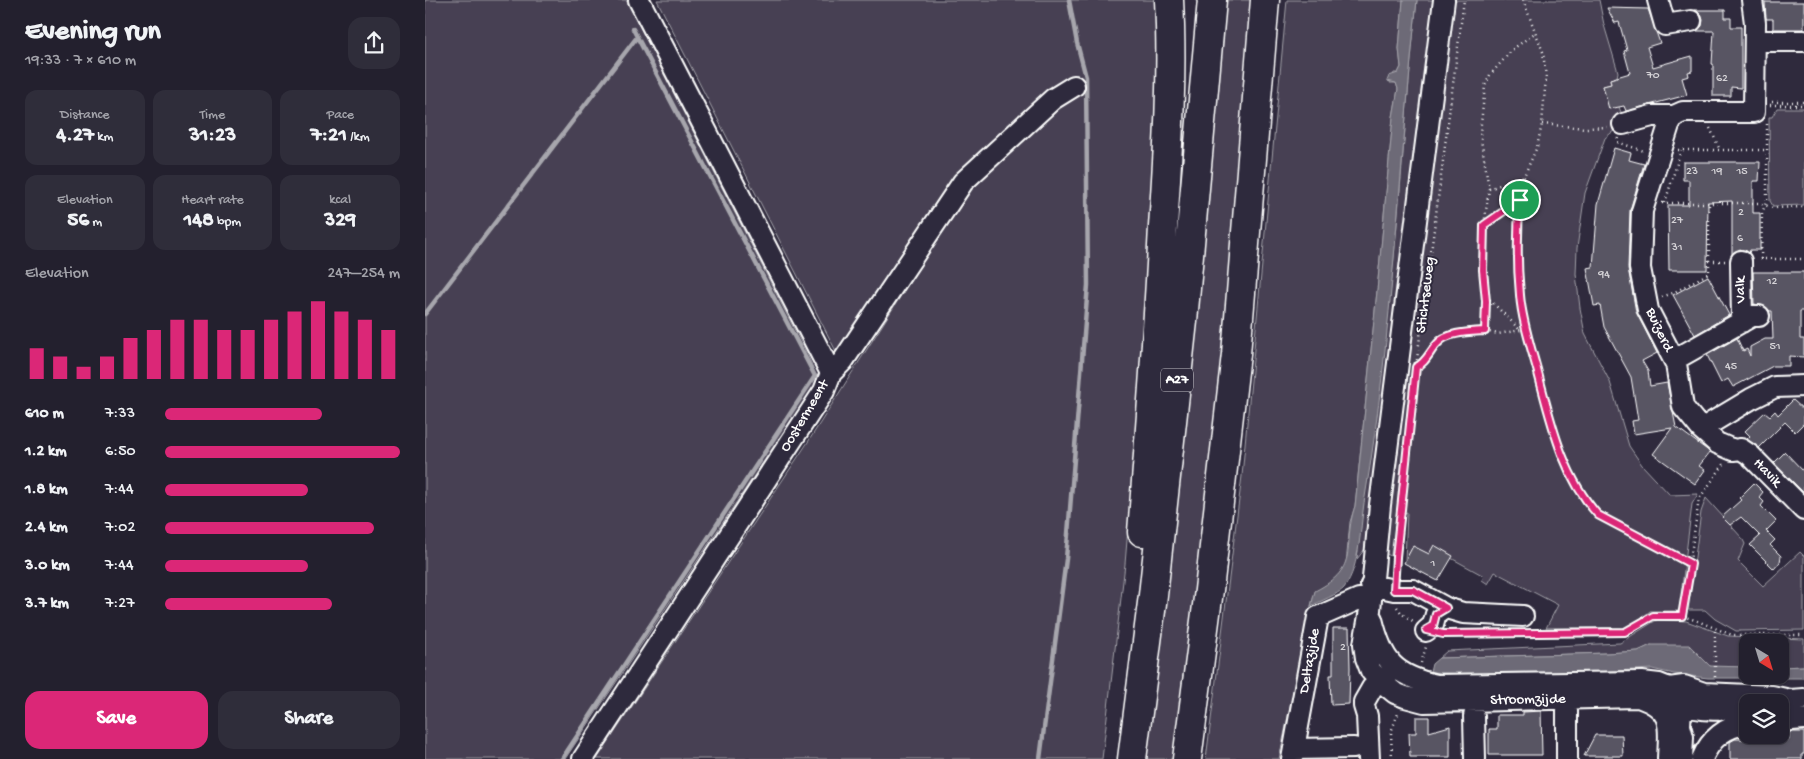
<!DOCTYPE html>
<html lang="en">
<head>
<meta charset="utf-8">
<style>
	:root { --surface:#23202e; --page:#2f2d3a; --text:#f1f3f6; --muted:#a3a3aa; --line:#403e4a; --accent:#db2777 }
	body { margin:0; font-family:"Gochi Hand",sans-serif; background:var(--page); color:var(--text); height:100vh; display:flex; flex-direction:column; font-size:19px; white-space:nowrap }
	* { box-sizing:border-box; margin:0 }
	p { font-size:16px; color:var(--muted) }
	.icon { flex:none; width:28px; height:28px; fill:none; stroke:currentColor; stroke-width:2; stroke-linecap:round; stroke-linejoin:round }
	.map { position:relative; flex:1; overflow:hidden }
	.panel { display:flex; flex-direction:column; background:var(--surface); width:425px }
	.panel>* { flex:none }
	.needle { width:32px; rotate:142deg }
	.buttons { position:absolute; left:1314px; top:634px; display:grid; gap:10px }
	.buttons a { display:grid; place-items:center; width:50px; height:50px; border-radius:10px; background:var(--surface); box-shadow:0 1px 4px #0004,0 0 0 1px var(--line); font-size:25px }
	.pin { position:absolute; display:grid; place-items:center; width:42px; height:42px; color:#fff; margin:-21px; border:2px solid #fff; border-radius:50%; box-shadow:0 1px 5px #0007 }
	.round { display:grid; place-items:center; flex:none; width:52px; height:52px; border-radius:15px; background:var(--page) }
	.overview { display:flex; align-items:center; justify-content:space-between; height:85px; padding:0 25px }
	h1 { font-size:28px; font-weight:700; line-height:38px }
	.stats { display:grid; grid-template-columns:repeat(3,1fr); gap:8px; height:85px; padding:5px 25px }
	.stats div { display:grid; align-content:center; border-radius:12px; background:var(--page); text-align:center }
	.stats b { font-size:21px; font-weight:700 }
	.stats small { font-size:14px; font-weight:400 }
	.stats p { font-size:14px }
	.chart { height:140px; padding:10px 25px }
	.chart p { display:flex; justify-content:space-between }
	.chart svg { width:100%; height:90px; margin-top:5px; stroke:var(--accent); stroke-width:6 }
	.primary-button { display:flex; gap:10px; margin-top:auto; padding:10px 25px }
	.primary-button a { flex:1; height:58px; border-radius:15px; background:var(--accent); color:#fff; font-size:20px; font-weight:700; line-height:58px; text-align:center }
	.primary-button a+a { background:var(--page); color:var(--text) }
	ul { padding:0 25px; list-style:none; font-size:16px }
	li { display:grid; grid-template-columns:80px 60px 1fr; align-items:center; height:38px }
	li i { height:12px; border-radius:6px; background:var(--accent) }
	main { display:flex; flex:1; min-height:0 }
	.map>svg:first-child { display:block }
	.green { fill:#464152; stroke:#a2a0a8 }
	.water { fill:#6d6a77; stroke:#a7a6ad }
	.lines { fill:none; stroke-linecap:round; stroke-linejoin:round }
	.stream { stroke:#a7a6ad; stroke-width:4.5 }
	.building { fill:#595564; stroke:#fff }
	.minor-casing { stroke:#fff; stroke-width:24 }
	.highway-casing { stroke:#fff; stroke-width:31 }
	.path { stroke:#fff; stroke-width:2.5; stroke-dasharray:1 4; stroke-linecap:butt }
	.minor { stroke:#2f2a3d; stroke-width:20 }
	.highway { stroke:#2f2a3d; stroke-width:28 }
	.route-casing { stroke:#fff; stroke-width:10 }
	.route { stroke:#db2777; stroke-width:6 }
	.labels { text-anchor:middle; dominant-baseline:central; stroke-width:4; stroke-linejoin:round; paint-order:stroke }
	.number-label { font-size:12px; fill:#d6d4d8 }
	.shield { fill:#2f2a3d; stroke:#c1bfc5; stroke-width:1 }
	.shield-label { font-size:14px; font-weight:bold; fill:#fff }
	.street-label { font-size:15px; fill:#fff; stroke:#2f2a3d }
</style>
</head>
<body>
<main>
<section class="panel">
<div class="overview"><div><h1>Evening run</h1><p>19:33 · 7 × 610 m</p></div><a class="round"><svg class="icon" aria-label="share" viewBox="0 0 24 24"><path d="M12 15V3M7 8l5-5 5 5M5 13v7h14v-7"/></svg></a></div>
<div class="stats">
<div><p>Distance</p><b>4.27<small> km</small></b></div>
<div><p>Time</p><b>31:23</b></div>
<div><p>Pace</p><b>7:21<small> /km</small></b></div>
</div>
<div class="stats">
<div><p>Elevation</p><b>56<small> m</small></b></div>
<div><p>Heart rate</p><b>148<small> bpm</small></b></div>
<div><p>kcal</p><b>329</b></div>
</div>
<div class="chart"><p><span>Elevation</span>247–254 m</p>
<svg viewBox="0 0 160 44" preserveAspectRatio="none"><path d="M5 44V29M15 44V33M25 44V38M35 44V33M45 44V24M55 44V20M65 44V15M75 44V15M85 44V20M95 44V20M105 44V15M115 44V11M125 44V6M135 44V11M145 44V15M155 44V20"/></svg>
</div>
<ul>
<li><b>610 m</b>7:33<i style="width:67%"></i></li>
<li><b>1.2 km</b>6:50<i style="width:100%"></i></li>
<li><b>1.8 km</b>7:44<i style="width:61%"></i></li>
<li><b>2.4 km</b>7:02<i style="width:89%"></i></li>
<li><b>3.0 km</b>7:44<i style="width:61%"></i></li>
<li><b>3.7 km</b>7:27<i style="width:71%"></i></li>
</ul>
<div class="primary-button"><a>Save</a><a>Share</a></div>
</section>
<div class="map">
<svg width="1379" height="759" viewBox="0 0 1379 759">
	<rect width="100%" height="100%" fill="#2f2a3d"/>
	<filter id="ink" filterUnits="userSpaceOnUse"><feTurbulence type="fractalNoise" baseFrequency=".02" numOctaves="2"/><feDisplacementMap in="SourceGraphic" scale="10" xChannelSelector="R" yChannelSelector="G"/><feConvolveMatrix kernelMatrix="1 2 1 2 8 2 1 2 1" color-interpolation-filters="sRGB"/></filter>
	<g filter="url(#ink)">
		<!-- green -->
		<path class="green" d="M0,0H201L383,356L393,380L140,759H0Z
			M232,0H730L733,75L721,314L700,564L677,759H172L383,442L552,176L554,158L415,359Z
			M798,0H830L810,238L763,654L749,759H719Z
			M862,0H978L974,49L976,67L973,73H969L965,83H971L973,89L968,117L952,291L930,506L925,522L921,564L916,574L907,582L890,592L886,606L854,759H781L817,476Z
			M992,0H1010L944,544L932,559C941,470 956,383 965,295C976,197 981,98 992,0Z
			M1027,0H1174L1179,25L1193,72L1192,77L1185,79L1186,84L1178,86L1182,100L1191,95L1195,110L1201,121L1180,138L1160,193L1152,248L1151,274L1155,308L1160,334L1185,382L1204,446L1217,465L1245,495L1273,494L1267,504L1254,611H1225L1205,629L1121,628L1133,605L1070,572L1063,584L1057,580L1059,576L1026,558L1004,575L980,561L982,512L971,516L966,556L959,553Z
			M1352,108H1379V205L1348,206L1345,201L1344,117H1347Z
			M1281,498L1317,538L1320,544L1313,561L1338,586L1375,552L1379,556V630L1311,631L1290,619L1280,610H1263L1276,512Z
			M1233,619L1261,621L1303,636L1379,639V666L1355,667V642H1322V667H1288L1226,645L1213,651L1182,653L1014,658L1022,651L1195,643Z"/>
		<!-- water -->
		<path class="water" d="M978,0H992C974,166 968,333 940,497C935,525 936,565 919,588C914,594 893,602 886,606L890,591C937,567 916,547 930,506L952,291L968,117L973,89L971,83L962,81L964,76L973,73L976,67L974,49Z
			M1226,645H1264L1285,666L1322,667V675H1355V667L1379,666V678H1283L1249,674L1227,669L1131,674L1072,676L1005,672L1007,664L1014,658L1182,653L1213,651Z"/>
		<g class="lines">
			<!-- stream -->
			<path class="stream" d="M0,314L212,37
				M137,759L390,376L208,29
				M615,759L641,559L663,285L661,77L652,43L644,0"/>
		</g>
		<!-- building -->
		<path class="building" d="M1340,2H1379V29H1348V19H1341Z
			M1182,8L1223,9L1235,43L1222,47L1228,67L1267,56V71L1263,72L1264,76L1257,78L1262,95L1201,111L1199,106L1184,109L1178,86L1186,84L1185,79L1205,73L1199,51L1202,50L1194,22L1190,23Z
			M1270,10H1300V18H1306V27H1316V88L1306,87V96H1288V64H1287L1289,31H1272L1277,26L1278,20L1276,14Z
			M1189,148L1206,153L1204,160L1219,164L1205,210L1203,268L1211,312L1232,353L1217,361L1223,371L1225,386L1242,383L1251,427L1285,452L1274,466L1280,470L1270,484L1228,454L1247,428L1209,434L1207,421L1213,420L1206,377L1179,327L1175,305L1169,306L1162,268L1168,267L1173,204Z
			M1258,162H1335L1334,181H1328V213H1335V250H1325L1324,253L1315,249L1307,254V201L1283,202L1282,270H1244L1243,205H1264V180H1258Z
			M1328,272H1379V311H1375V339H1379V357L1364,356V366H1348L1308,387L1303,379L1296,383L1282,355L1312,338L1318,351L1322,349L1325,356V347L1340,339H1348L1347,311H1345L1339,306L1329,304Z
			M1283,276L1304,315L1270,335L1248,295Z
			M1368,400L1379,410V423L1370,432L1360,422L1334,448L1322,439L1325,436L1320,431L1340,412L1345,416L1350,411L1353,415Z
			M1360,452L1379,472V493L1349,463Z
			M1329,483L1338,492L1334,497L1339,502L1336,506L1351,521L1341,531L1350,540L1345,545L1356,556L1355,562L1349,569L1325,545L1335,536L1316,517L1305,525L1297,517L1316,500L1314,498Z
			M1009,545L1028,556L1013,581L979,563L988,546L1004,554Z
			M908,628H924L925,668L924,704L906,705L905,675H908Z
			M1116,711L1117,755H1064V729H1072V715H1098V712Z
			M991,717H1004V732L1025,726V757H985L984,733H991Z
			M1364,732H1379V754H1377V759H1305V742L1310,739L1364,740Z
			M1170,735H1197L1198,756H1159Z"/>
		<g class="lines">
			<!-- minor casing -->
			<g class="minor-casing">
				<path id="minor" d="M214,0L406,373
					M1019,0L955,505L945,610L939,644L941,658L946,671L954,680L970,693L980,697L999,702L1212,697L1226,692C1236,694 1245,701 1255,704C1277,712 1300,710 1322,708
					M1233,0L1240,25L1266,21
					M1327,0L1330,23L1329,112H1258L1249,116L1244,125L1217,211L1215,268L1223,310L1251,364L1258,407L1276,429L1326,399L1350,387L1379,386
					M1330,41H1379
					M1198,124L1227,116H1249
					M1316,261L1317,322
					M1249,360L1327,316H1334
					M1276,429L1292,443L1308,450L1316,449L1325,455L1379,510
					M946,585L969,590H988L1021,608L1038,613L1098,616
					M947,619C957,661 969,676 1012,685L1217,682L1234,684L1244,688L1259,686L1279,693L1347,696L1365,700L1379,699
					M1001,631L1008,625L1011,614L1021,608
					M1216,698C1250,710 1244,729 1243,759
					M1256,708L1255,726L1258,737L1257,759
					M1049,716L1050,759
					M1355,721L1379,719
					M869,749L929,748
					M158,759L399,391L406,373L418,361L538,182L628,99L649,86
					M867,759L893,617L934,599H945
					M944,759L942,716L939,706V702L947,688L964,674
					M1142,759V710
					M1277,759C1285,739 1301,726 1322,724"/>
			</g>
			<!-- highway casing -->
			<g class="highway-casing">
				<path id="highway" d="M717,532C725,431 733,329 738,227C743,151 748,76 744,0
					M707,759L728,595L758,321L787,0
					M762,759L784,590L811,354L840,0"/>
			</g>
			<!-- path -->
			<path class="path" d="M1347,102H1379
				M1345,105H1379
				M1117,124L1160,128L1183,127
				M1285,128L1295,150
				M1193,138L1192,142L1219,151
				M1253,150H1342
				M1064,189L1099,176L1112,147L1117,124L1121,77L1118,52L1098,0
				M1237,203H1334L1348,208L1379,207
				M1240,203L1256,150
				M1059,225L1095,200
				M1335,259H1379
				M1336,259L1337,213L1342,200V122
				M1284,261H1300
				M1061,296L1094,329
				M1237,297L1248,293L1284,273V203
				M1101,329C1117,389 1130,468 1173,515L1266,564
				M1060,331L1073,334L1101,329C1091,278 1090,228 1099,176
				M992,367L996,365L1013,341L1034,333L1060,331L1061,301L1058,270L1059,225L1064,189L1055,133L1060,86L1065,75L1088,49L1111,32
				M970,574L991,367L1039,0
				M972,607L977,614L988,621
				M1257,616L1274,499L1299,464
				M1102,633L1201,632L1229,616H1257L1270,620L1307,635H1379
				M1022,634L1074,633
				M996,663L1001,647
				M1290,677V628
				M967,759L966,732L974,711"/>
			<!-- minor -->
			<use href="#minor" class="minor"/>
			<!-- highway -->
			<use href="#highway" class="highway"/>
		</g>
	</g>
	<g class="lines" filter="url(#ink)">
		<!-- route casing -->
		<g class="route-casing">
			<path id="route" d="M1095,200C1092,232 1092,263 1095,295C1097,321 1106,347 1113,373C1126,422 1137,475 1173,515L1266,564L1257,616H1228L1200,632L1018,634L1001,630L1008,626L1011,614L1021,608L988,590H969L971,557L991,367C1001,363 1005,351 1012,344C1021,332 1046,332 1060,331L1061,301L1058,270L1059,225Z"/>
		</g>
		<!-- route -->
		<use href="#route" class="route"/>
	</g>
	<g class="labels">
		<!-- number labels -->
		<g class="number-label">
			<text x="1228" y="76">70</text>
			<text x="1297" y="79">62</text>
			<text x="1267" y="172">23</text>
			<text x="1292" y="172">19</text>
			<text x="1317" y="172">15</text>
			<text x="1316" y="213">2</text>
			<text x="1252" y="221">27</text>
			<text x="1315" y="239">6</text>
			<text x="1252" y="248">31</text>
			<text x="1179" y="275">94</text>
			<text x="1347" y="282">12</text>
			<text x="1350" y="347">51</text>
			<text x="1306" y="367">45</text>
			<text x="1008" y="564">1</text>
			<text x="918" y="648">2</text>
		</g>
		<!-- shield labels -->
		<rect class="shield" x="736" y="368.5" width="32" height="23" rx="4"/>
		<g class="shield-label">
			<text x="752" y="380">A27</text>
		</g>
		<!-- street labels -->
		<g class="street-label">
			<text transform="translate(1316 290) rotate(-91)">Valk</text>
			<text transform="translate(1001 295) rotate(-83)">Stichtseweg</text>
			<text transform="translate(1234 330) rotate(65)">Buizerd</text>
			<text transform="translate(380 416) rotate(-59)">Oostermeent</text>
			<text transform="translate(1342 473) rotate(46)">Havik</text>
			<text transform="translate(885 661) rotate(-80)">Deltazijde</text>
			<text transform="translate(1103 700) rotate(-1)">Stroomzijde</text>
		</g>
	</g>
</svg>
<div class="buttons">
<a><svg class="needle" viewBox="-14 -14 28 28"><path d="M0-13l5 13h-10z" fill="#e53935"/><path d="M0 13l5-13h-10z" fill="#a3a3aa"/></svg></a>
<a><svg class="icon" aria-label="layers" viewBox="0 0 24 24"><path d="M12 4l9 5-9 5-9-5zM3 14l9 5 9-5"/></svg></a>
</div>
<div class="pin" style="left:1095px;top:200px;background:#1e9e55"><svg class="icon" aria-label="arrive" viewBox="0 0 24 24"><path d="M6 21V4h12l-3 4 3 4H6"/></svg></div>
</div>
</main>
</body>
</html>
